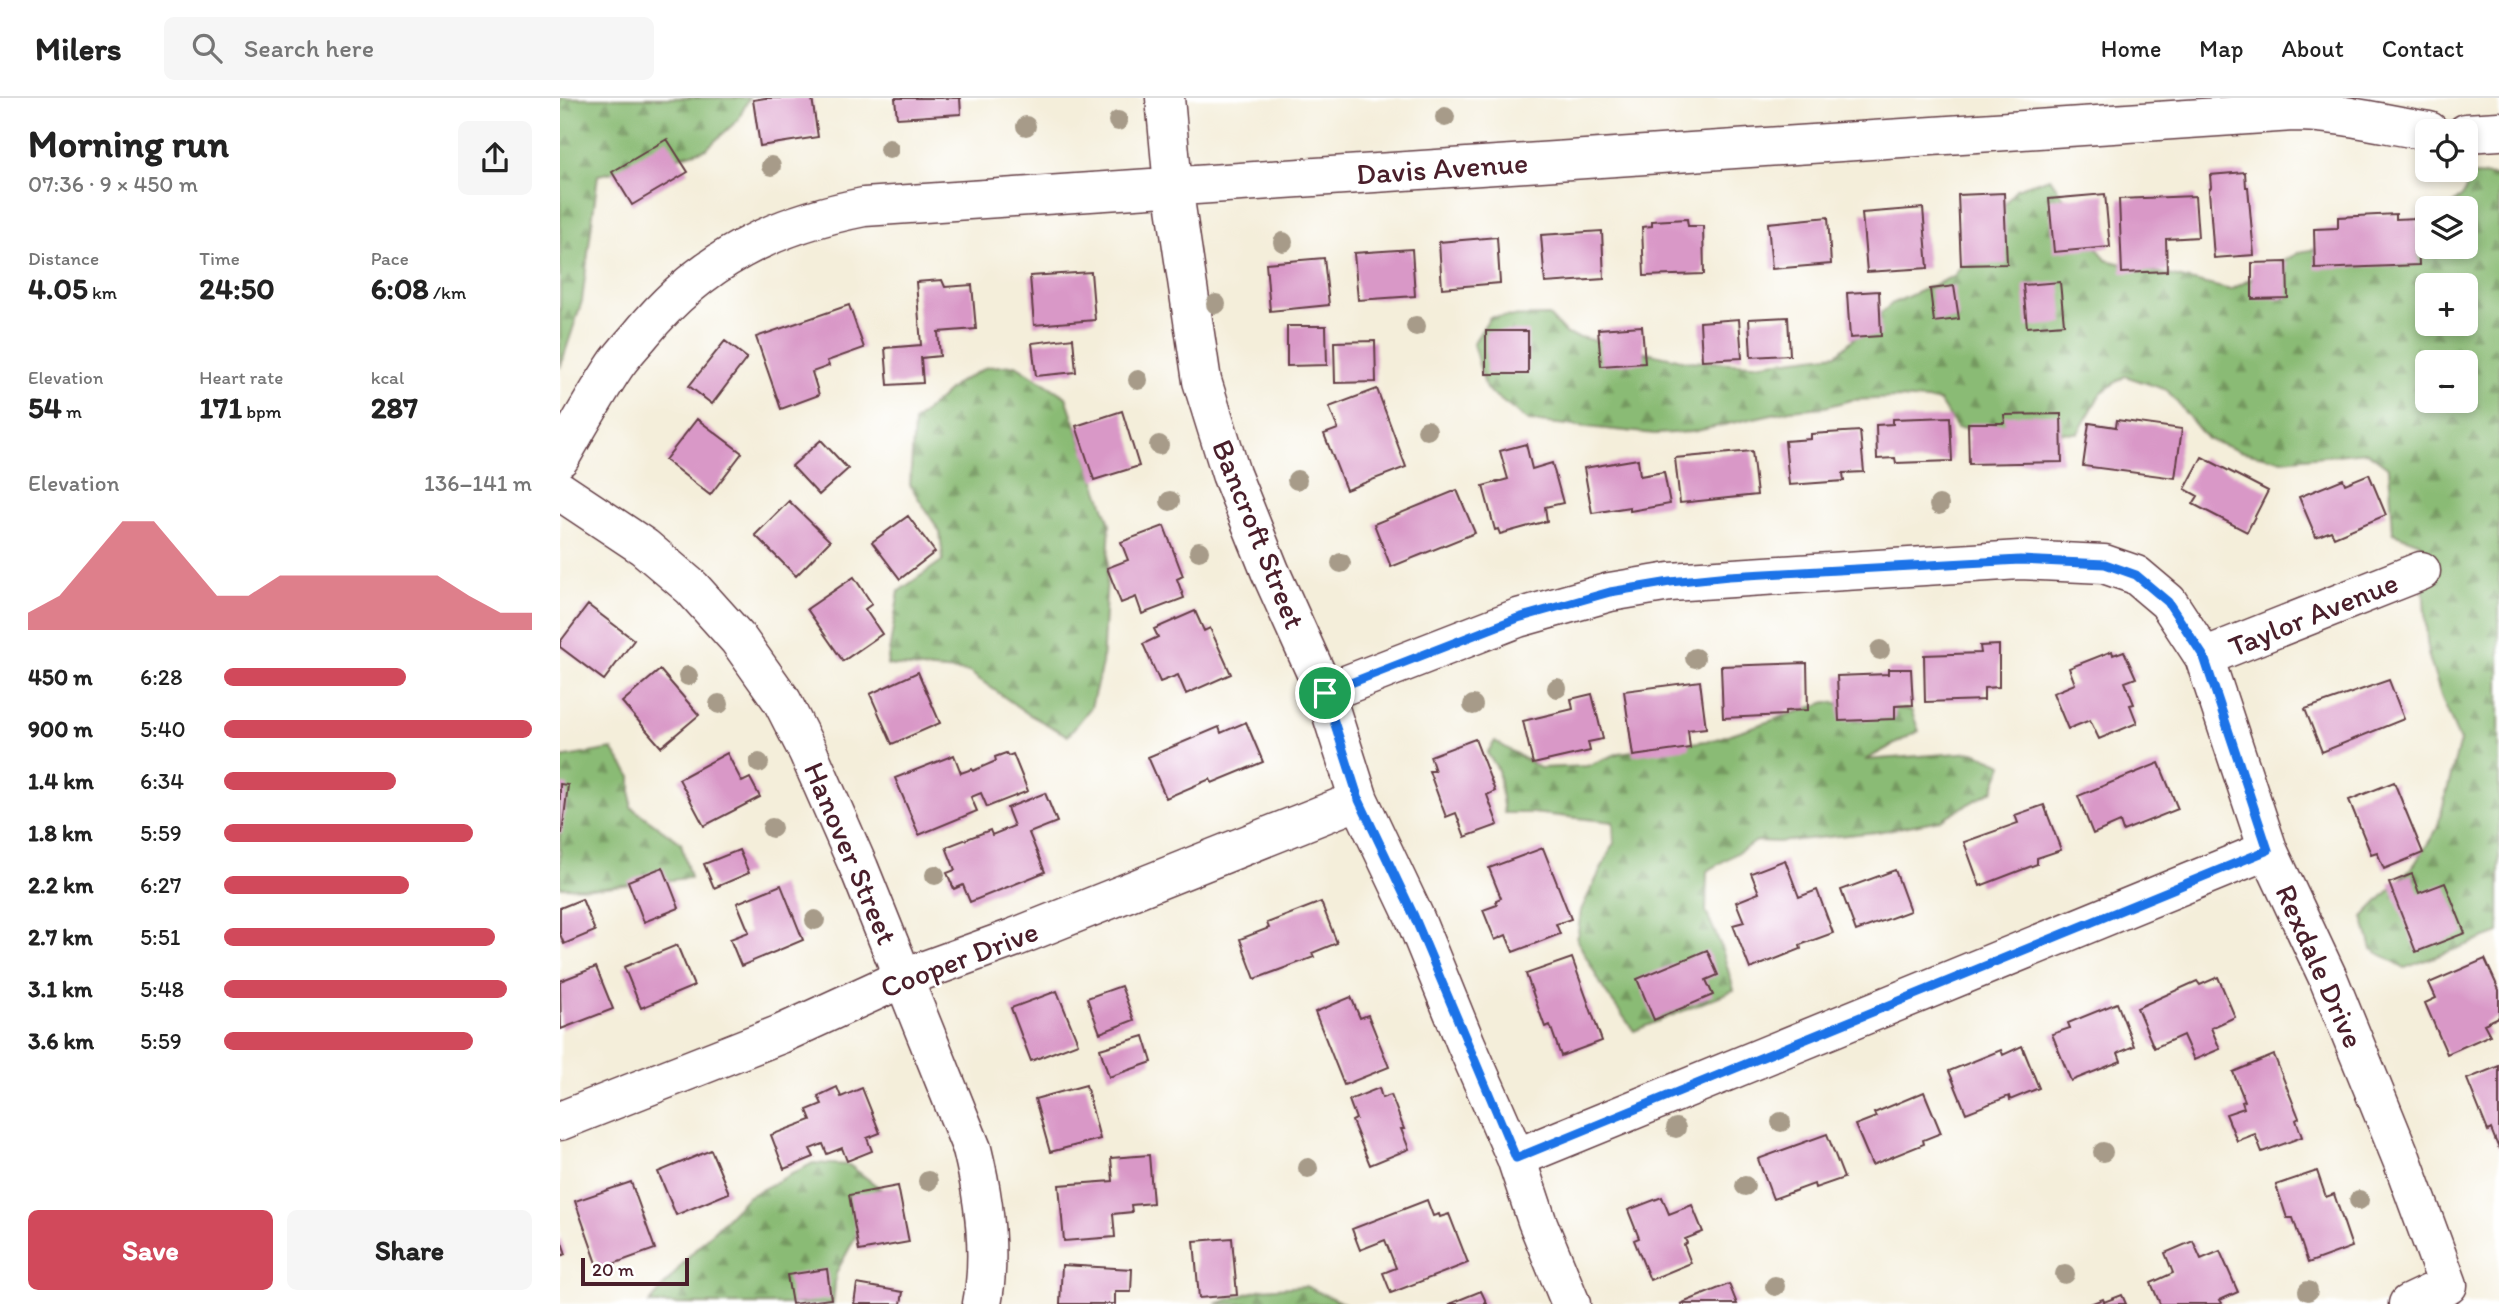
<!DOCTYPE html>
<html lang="en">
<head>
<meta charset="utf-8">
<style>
	:root { --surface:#fff; --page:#f6f6f6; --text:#222; --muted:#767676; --line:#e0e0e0; --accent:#d1495b }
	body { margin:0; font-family:Itim,sans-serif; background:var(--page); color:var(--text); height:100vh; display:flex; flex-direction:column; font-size:26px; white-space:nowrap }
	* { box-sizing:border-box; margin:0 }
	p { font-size:23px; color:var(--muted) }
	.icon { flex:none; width:38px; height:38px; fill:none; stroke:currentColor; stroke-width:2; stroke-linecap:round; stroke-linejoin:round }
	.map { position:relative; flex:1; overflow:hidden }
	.side { display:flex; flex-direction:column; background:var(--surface); width:560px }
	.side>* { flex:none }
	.tools { position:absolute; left:1855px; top:21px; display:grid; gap:14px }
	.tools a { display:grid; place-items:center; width:63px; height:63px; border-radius:10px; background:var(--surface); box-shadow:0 4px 10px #0003; font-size:35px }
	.scale { position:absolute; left:21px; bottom:18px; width:108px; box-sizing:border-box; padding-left:7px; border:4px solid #4a1f2b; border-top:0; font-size:19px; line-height:24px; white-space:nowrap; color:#4a1f2b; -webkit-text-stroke:5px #fff; paint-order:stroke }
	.pin { position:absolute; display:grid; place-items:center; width:60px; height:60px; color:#fff; margin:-30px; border:4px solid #fff; border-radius:50%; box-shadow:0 2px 7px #0007 }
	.round { display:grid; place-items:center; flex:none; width:74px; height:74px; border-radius:10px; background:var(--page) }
	.head { display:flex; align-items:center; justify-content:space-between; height:119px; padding:0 28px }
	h1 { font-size:38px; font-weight:700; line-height:52px }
	.metrics { display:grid; grid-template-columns:repeat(3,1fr); gap:10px; height:119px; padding:7px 28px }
	.metrics div { display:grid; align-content:center }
	.metrics b { font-size:30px; font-weight:700 }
	.metrics small { font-size:19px; font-weight:400 }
	.metrics p { font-size:19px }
	.chart { height:196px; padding:14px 28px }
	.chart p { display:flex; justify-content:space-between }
	.chart svg { width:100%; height:126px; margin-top:7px; fill:var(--accent); opacity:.7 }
	.action { display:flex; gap:14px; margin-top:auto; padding:14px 28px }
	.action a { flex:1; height:80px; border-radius:10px; background:var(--accent); color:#fff; font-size:28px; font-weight:700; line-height:80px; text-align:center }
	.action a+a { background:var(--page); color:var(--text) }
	ul { padding:0 28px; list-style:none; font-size:23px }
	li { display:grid; grid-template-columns:112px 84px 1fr; align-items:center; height:52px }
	li i { height:18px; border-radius:9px; background:var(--accent) }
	header { display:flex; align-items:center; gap:42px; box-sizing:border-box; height:98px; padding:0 35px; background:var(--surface); border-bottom:2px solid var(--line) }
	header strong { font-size:33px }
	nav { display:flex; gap:38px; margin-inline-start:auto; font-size:24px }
	.search { width:490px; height:63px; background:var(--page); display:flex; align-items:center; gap:18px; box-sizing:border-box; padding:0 24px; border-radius:10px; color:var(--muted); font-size:26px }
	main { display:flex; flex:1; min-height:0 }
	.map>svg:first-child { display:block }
	.forest { fill:url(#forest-firs); stroke:#6a6d50; stroke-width:2; fill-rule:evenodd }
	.building { fill:#d998c7 }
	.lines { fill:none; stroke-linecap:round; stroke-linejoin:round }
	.minor-casing { stroke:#643e45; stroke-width:41 }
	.minor { stroke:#fff; stroke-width:38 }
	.tree { fill:#a79b89 }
	.route-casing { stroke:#fff; stroke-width:14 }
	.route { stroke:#1a73e8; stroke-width:9 }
	.labels { text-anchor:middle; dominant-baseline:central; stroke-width:5; stroke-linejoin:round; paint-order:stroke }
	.street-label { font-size:30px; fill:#4a1f2b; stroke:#fff }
</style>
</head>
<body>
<header>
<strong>Milers</strong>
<div class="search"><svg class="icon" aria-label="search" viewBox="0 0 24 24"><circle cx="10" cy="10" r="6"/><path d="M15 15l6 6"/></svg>Search here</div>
<nav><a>Home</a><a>Map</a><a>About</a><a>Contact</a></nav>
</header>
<main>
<section class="side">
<div class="head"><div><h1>Morning run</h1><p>07:36 · 9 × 450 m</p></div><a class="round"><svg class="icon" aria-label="share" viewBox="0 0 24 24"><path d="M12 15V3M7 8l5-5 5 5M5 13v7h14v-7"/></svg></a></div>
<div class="metrics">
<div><p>Distance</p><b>4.05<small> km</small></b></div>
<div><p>Time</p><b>24:50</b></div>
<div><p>Pace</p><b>6:08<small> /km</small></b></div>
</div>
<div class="metrics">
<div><p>Elevation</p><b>54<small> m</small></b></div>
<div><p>Heart rate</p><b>171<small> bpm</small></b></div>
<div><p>kcal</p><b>287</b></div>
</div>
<div class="chart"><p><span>Elevation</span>136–141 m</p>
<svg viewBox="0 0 160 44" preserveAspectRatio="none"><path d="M0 44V38L10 32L20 19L30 6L40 6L50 19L60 32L70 32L80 25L90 25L100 25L110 25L120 25L130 25L140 32L150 38L160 38V44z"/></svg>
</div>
<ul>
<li><b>450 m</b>6:28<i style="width:59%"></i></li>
<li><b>900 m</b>5:40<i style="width:100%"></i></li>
<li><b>1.4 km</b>6:34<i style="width:56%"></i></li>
<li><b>1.8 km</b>5:59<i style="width:81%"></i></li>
<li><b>2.2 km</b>6:27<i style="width:60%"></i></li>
<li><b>2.7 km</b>5:51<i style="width:88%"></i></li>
<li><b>3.1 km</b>5:48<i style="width:92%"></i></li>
<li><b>3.6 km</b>5:59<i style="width:81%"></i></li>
</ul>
<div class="action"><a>Save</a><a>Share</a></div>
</section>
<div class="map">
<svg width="1939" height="1206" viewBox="0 0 1939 1206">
	<defs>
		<pattern id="forest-firs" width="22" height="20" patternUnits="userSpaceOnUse" patternTransform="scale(1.75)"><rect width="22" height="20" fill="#8abb74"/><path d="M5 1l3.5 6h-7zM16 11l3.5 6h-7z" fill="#73975f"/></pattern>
	</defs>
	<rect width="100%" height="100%" fill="#fff"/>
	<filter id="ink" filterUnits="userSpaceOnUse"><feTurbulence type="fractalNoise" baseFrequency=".0143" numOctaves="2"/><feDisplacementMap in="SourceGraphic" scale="14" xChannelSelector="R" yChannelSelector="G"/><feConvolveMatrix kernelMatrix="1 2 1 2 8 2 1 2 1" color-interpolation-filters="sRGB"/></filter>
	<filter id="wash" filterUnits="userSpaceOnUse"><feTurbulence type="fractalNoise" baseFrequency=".00686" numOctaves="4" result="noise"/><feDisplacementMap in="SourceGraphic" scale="28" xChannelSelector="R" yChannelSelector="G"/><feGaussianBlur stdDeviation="1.57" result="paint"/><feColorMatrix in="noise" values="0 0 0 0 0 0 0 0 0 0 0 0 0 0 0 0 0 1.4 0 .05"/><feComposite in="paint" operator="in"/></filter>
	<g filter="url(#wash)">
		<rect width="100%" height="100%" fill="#f4eeda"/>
		<!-- forest -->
		<path class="forest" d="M0,0H189L178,22L146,51L94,66L38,77L22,203L0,270Z
			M1912,77L1939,78V835L1845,870L1812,851L1803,819L1854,767L1877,731L1900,643L1881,598L1868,556L1860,445L1833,435L1829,370L1807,354L1722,362L1679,353L1647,341L1607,292L1565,278L1541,295L1518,335L1397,330L1379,303L1338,300L1291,302L1265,309L1230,312L1132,334L1095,336L968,323L926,291L913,246L930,219L989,218L1006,236L1126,263L1194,266L1277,256L1331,206L1394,178L1456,91L1490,80L1546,162L1671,192L1740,154L1867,130V149H1906V110H1889L1903,97ZM1867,187H1906V226H1867ZM1867,264H1906V303H1867Z
			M456,267L506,299L550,426L542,566L531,609L508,638L468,616L409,574L327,567L339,493L383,462L380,434L350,387L354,324L397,285L427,269Z
			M1267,604L1351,612L1359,633L1305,662L1414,654L1443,666L1433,692L1380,722L1317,734L1218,744L1197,743L1147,773L1146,814L1161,848L1174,892L1074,933L1044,892L1017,842L1021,812L1054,745L1053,724L972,715H944L938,671L927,655L935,643L980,670L1027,668L1059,655L1153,642Z
			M52,651L71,679V709L121,745L130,780L36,790L0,789V660Z
			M253,1065L289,1067L321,1091L276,1175L273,1206H89L130,1157L187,1099Z
			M745,1188L785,1206H655L702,1191Z"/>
		<g id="blocks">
			<!-- building -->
			<path class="building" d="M205,0H252L258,39L200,48L193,2Z
				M335,0H400L401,16L337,20Z
				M107,41L128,74L72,107L52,74Z
				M1685,74L1686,89H1688L1694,157L1654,160L1649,92L1651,89L1650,77Z
				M1444,95L1447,166L1401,167L1398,97Z
				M1545,96L1550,149L1494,154L1489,101Z
				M1635,98L1638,139L1606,141L1607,173L1562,175L1559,101Z
				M1363,110L1368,170L1307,174L1302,115Z
				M1836,116V121L1857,120L1859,167L1755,171L1754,131L1778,130V119Z
				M1268,119L1271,166L1212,171L1208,125Z
				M1127,121L1128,128H1143L1144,176L1084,178L1082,129L1092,128V123Z
				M1042,133L1044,181L985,185L981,137Z
				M937,139L940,185L882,190L879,144Z
				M852,151L855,198L798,202L794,155Z
				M764,160L769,207L710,213L706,165Z
				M1727,164L1728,200L1692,201V165Z
				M531,174L535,222L474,227L470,178Z
				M382,182L385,189L412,187L416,231L378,234L380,258L361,260L363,285L328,287L325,250L361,247L356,184Z
				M1500,184L1504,226L1467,229L1463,187Z
				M1394,188L1399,221L1374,224L1370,191Z
				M1319,193L1321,238L1290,240L1287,195Z
				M289,207L304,250L267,263L269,268L252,274L259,297L221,311L196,239Z
				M1228,219L1230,257L1191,259L1189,221Z
				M1179,221L1182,260L1142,262L1140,224Z
				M727,228H766L767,267L727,268Z
				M1082,228L1085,265L1041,268L1038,231Z
				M926,233H968V276H926Z
				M513,240L516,274L476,278L472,245Z
				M165,243L187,260L152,306L129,288Z
				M815,243L816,284L775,285L774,244Z
				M817,291L846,369L786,392L764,336L778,331L769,309Z
				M562,313L579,368L534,382L516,328Z
				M1501,316L1502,364L1409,366L1408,325H1445L1444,317Z
				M1390,319L1392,363L1336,365L1335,360L1317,361L1316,327L1333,326V321Z
				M137,321L182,355L150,397L105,362Z
				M1557,322L1622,331L1615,380L1523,368L1529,325L1556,329Z
				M1300,333L1304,374L1283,375L1284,383L1229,387L1225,343L1251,341V336Z
				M261,342L288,371L259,397L232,368Z
				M966,346L972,371L992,365L1003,405L985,409L987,423L940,436L938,431L935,432L923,388L948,381L940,353Z
				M1192,353L1197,397L1120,405L1115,360Z
				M1642,359L1708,393L1687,434L1633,406L1638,398L1625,391Z
				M1078,361L1080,378L1104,374L1110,406L1070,413V409L1032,415L1024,370Z
				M1809,376L1826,417L1774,439L1771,433L1756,439L1739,399L1783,381L1785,386Z
				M897,392L915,435L831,469L814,426Z
				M229,403L270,443L236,478L195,437Z
				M348,418L375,454L340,481L312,444Z
				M604,428L623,478L617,481L624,500L582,516L576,499L561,505L547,470L568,462L561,444Z
				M294,479L312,506L305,511L322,536L283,563L247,511Z
				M28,507L74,542L44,582L0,549V544Z
				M635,513L644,533L650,530L671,576L626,596L618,577L600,584L583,546L598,539L594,531Z
				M1439,547V589L1424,590V602L1365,604L1364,557L1421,555L1420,548Z
				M1552,553L1553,557L1564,553L1576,580L1565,584L1574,606L1570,607L1577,625L1539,641L1530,622L1508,631L1493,595L1515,586L1509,570Z
				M1247,565L1248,612L1225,613V617L1163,620L1161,568Z
				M1328,571H1351L1353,607L1335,608V621L1279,623L1277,578L1328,576Z
				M100,572L139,617L101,649L62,604Z
				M358,574L380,625L332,646L310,596Z
				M1829,582L1844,621L1762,654L1745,611Z
				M1140,583L1146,630L1128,632L1130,650L1073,658L1064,593Z
				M1032,596L1043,641L1028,644L1030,653L973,666L963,623L1013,611L1011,601Z
				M686,624L703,664L652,685L650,681L606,700L588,659L659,629L661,635Z
				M915,641L935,693L927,697L938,727L905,739L896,715L886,719L869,673H875L870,658Z
				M167,655L182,684L190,680L200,699L144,728L119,681Z
				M446,655L448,658L453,656L468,693L427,709L421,695L411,699L417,713L359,737L335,680L394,657L401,675L412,671L413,673L436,663L435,659Z
				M1599,665L1618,711L1563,733L1560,724L1533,736L1518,698Z
				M1834,684L1863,755L1824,771L1817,754L1811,756L1789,702Z
				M0,686L8,687L2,735H0Z
				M485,695L497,724L469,735L485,774L410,804L403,787L394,791L387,775L395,772L386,749L430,732L432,737L454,728L447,710Z
				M1484,707L1501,752L1477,760V766L1420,788L1404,744L1458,725L1455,717Z
				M983,750L1011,821L996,826L1000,836L953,854L946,837L935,842L923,812L937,807L936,802L941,800L929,770Z
				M179,752L189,775L154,790L144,766Z
				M1225,762L1239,799L1257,792L1273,835L1240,847L1241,851L1190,871L1173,827L1184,824L1176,804L1199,795L1191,775Z
				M103,769L119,810L84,824L68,783Z
				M1335,772L1350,813L1296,833L1281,792Z
				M1852,776L1859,795L1885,785L1905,835L1856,854L1829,785Z
				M221,787L243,842L181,868L170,841L189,834L177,805Z
				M22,801L35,833L4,846L0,836V810Z
				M761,804L777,845L752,855L754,859L695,881L680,841L709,830L707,825Z
				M117,847L134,888L81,910L64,869Z
				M1147,852L1158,877L1146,882L1153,897L1094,922L1077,881Z
				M1012,860L1042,943L1001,958L990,927L985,929L966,876Z
				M1925,861L1939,892V919L1924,926L1930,937L1887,956L1865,905L1876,900L1869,885Z
				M36,869L53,911L1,931L0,883Z
				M1658,879L1675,919L1651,930L1660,951L1634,962L1623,937L1594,950L1577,910L1637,883L1640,887Z
				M561,888L574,922L540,935L527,900Z
				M497,893L518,945L471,963L451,910Z
				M791,899L800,920L808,917L829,969L784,987L755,914Z
				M1557,905L1574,948L1558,955L1561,963L1511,983L1492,936L1510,930L1508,925Z
				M584,938L592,964L549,979L540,951Z
				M1462,948L1479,990L1450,1002L1449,998L1406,1015L1389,973L1441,952L1443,957Z
				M1714,957L1739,1020L1736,1022L1742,1039L1702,1054L1695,1036L1677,1043L1666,1016L1684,1010L1682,1004L1685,1003L1673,974Z
				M1939,968V1051L1931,1031L1928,1033L1907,981Z
				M526,987L540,1041L490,1054L475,1001Z
				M277,989L281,999L302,990L320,1035L307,1040L312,1053L287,1063L282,1050L267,1056L263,1046L250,1051L254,1059L224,1071L211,1037L251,1022L247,1012L262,1006L258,998Z
				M819,990L822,1000L831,997L844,1031H841L849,1051L810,1067L792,1023L796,1021L789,1002Z
				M1364,994L1381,1035L1363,1042L1364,1046L1312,1067L1295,1027L1316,1019L1314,1015Z
				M1267,1036L1284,1080L1255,1090L1254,1086L1213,1101L1198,1061Z
				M151,1052L169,1095L116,1117L98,1074Z
				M589,1057L593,1105L571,1107L572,1114L553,1116L555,1139L504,1143L499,1087L553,1083L551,1060Z
				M1757,1073L1766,1099L1774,1096L1792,1149L1748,1165L1733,1120H1727L1716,1087Z
				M71,1084L95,1151L39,1171L15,1103Z
				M338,1088L349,1144L299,1153L289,1097Z
				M1102,1099L1109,1116L1132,1107L1143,1134L1125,1141L1127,1145L1124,1147L1131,1165L1090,1182L1074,1142L1079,1140L1068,1112Z
				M867,1102L873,1118L879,1116L880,1119L889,1116L908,1165L831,1195L823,1175L836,1170L825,1142L800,1152L792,1131Z
				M0,1139L6,1156L0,1158Z
				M672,1140L677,1197L639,1200L634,1143Z
				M1633,1143L1641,1161L1660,1153L1678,1194L1660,1202L1662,1205L1660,1206H1600L1591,1185L1613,1175L1605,1155Z
				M502,1167L572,1171L571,1194H555V1206H500Z
				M267,1171L271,1201L232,1206L227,1177Z
				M297,1186L343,1194L341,1206H294Z
				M1169,1186L1177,1206H1120Z
				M921,1193L927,1206H889Z
				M1562,1197L1566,1206H1530L1543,1201L1544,1204Z"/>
		</g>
	</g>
	<g filter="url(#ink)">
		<use href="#blocks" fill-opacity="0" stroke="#643e45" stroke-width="2"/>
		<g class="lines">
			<!-- minor casing -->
			<g class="minor-casing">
				<path id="minor" d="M605,0L613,88L642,283L671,376L710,473L765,595L799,702L854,818L906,946L956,1060L977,1123L1011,1206
					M1906,35L1939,33
					M0,360C18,329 35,298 55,268C63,256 73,246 82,235C142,162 212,127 304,109L1733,14C1780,14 1823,26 1869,33
					M0,393L84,449L132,490L178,541L222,603L248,654L299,770L412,1051C424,1100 432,1155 422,1206
					M1644,559L1861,473
					M765,595L958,520L1050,494L1110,484L1460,462L1544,466L1576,477L1608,504L1644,559L1708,752L1768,880L1842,1062L1888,1187L1848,1206
					M0,1023L221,936L343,880L456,839L799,702
					M956,1060L1708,752"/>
			</g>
			<!-- minor -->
			<use href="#minor" class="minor"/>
		</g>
		<!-- trees -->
		<g class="tree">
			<circle cx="885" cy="19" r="10"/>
			<circle cx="558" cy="23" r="10"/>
			<circle cx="466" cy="28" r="10"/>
			<circle cx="329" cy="51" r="10"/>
			<circle cx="211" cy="68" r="10"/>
			<circle cx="723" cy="144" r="10"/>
			<circle cx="656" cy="206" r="10"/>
			<circle cx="856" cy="228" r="10"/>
			<circle cx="578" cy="282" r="10"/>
			<circle cx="867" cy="332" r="10"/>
			<circle cx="599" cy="347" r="10"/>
			<circle cx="737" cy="382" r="10"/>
			<circle cx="610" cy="403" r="10"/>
			<circle cx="1379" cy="407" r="10"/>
			<circle cx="639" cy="453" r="10"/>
			<circle cx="781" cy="465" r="10"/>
			<circle cx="1320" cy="552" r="10"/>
			<circle cx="1135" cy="560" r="10"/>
			<circle cx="128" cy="578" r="10"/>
			<circle cx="997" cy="590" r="10"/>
			<circle cx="159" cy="606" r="10"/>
			<circle cx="913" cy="607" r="10"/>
			<circle cx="199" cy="665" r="10"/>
			<circle cx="212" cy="730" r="10"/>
			<circle cx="375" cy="777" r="10"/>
			<circle cx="255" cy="822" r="10"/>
			<circle cx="1221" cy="1024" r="10"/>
			<circle cx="1116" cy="1030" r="10"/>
			<circle cx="1543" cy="1054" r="10"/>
			<circle cx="748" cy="1070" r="10"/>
			<circle cx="368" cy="1083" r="10"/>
			<circle cx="1185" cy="1088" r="10"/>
			<circle cx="1799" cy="1102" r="10"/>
			<circle cx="1505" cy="1176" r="10"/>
			<circle cx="1215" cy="1188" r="10"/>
			<circle cx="1748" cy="1193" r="10"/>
		</g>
	</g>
	<g class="lines" filter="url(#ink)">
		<!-- route casing -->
		<g class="route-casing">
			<path id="route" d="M1460,462L1545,466L1576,477L1608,504L1644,559L1708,752L956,1060L854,818L799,702L765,595L958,520L1050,494L1110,484L1169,478Z"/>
		</g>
		<!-- route -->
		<use href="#route" class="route"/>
	</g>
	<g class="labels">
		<!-- street labels -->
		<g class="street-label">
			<text transform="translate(882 70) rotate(-4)">Davis Avenue</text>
			<text transform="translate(699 436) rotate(68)">Bancroft Street</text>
			<text transform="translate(1753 516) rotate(-22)">Taylor Avenue</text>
			<text transform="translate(291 755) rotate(67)">Hanover Street</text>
			<text transform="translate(399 861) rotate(-21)">Cooper Drive</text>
			<text transform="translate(1760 868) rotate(66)">Rexdale Drive</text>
		</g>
	</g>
</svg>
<div class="tools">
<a><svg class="icon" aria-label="locate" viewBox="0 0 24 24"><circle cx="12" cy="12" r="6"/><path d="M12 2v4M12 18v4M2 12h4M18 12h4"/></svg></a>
<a><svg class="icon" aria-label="layers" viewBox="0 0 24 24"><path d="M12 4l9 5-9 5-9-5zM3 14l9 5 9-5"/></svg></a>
<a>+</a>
<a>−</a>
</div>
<div class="scale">20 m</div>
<div class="pin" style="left:765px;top:595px;background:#1e9e55"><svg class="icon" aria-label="arrive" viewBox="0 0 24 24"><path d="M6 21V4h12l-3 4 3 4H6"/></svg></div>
</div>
</main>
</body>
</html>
